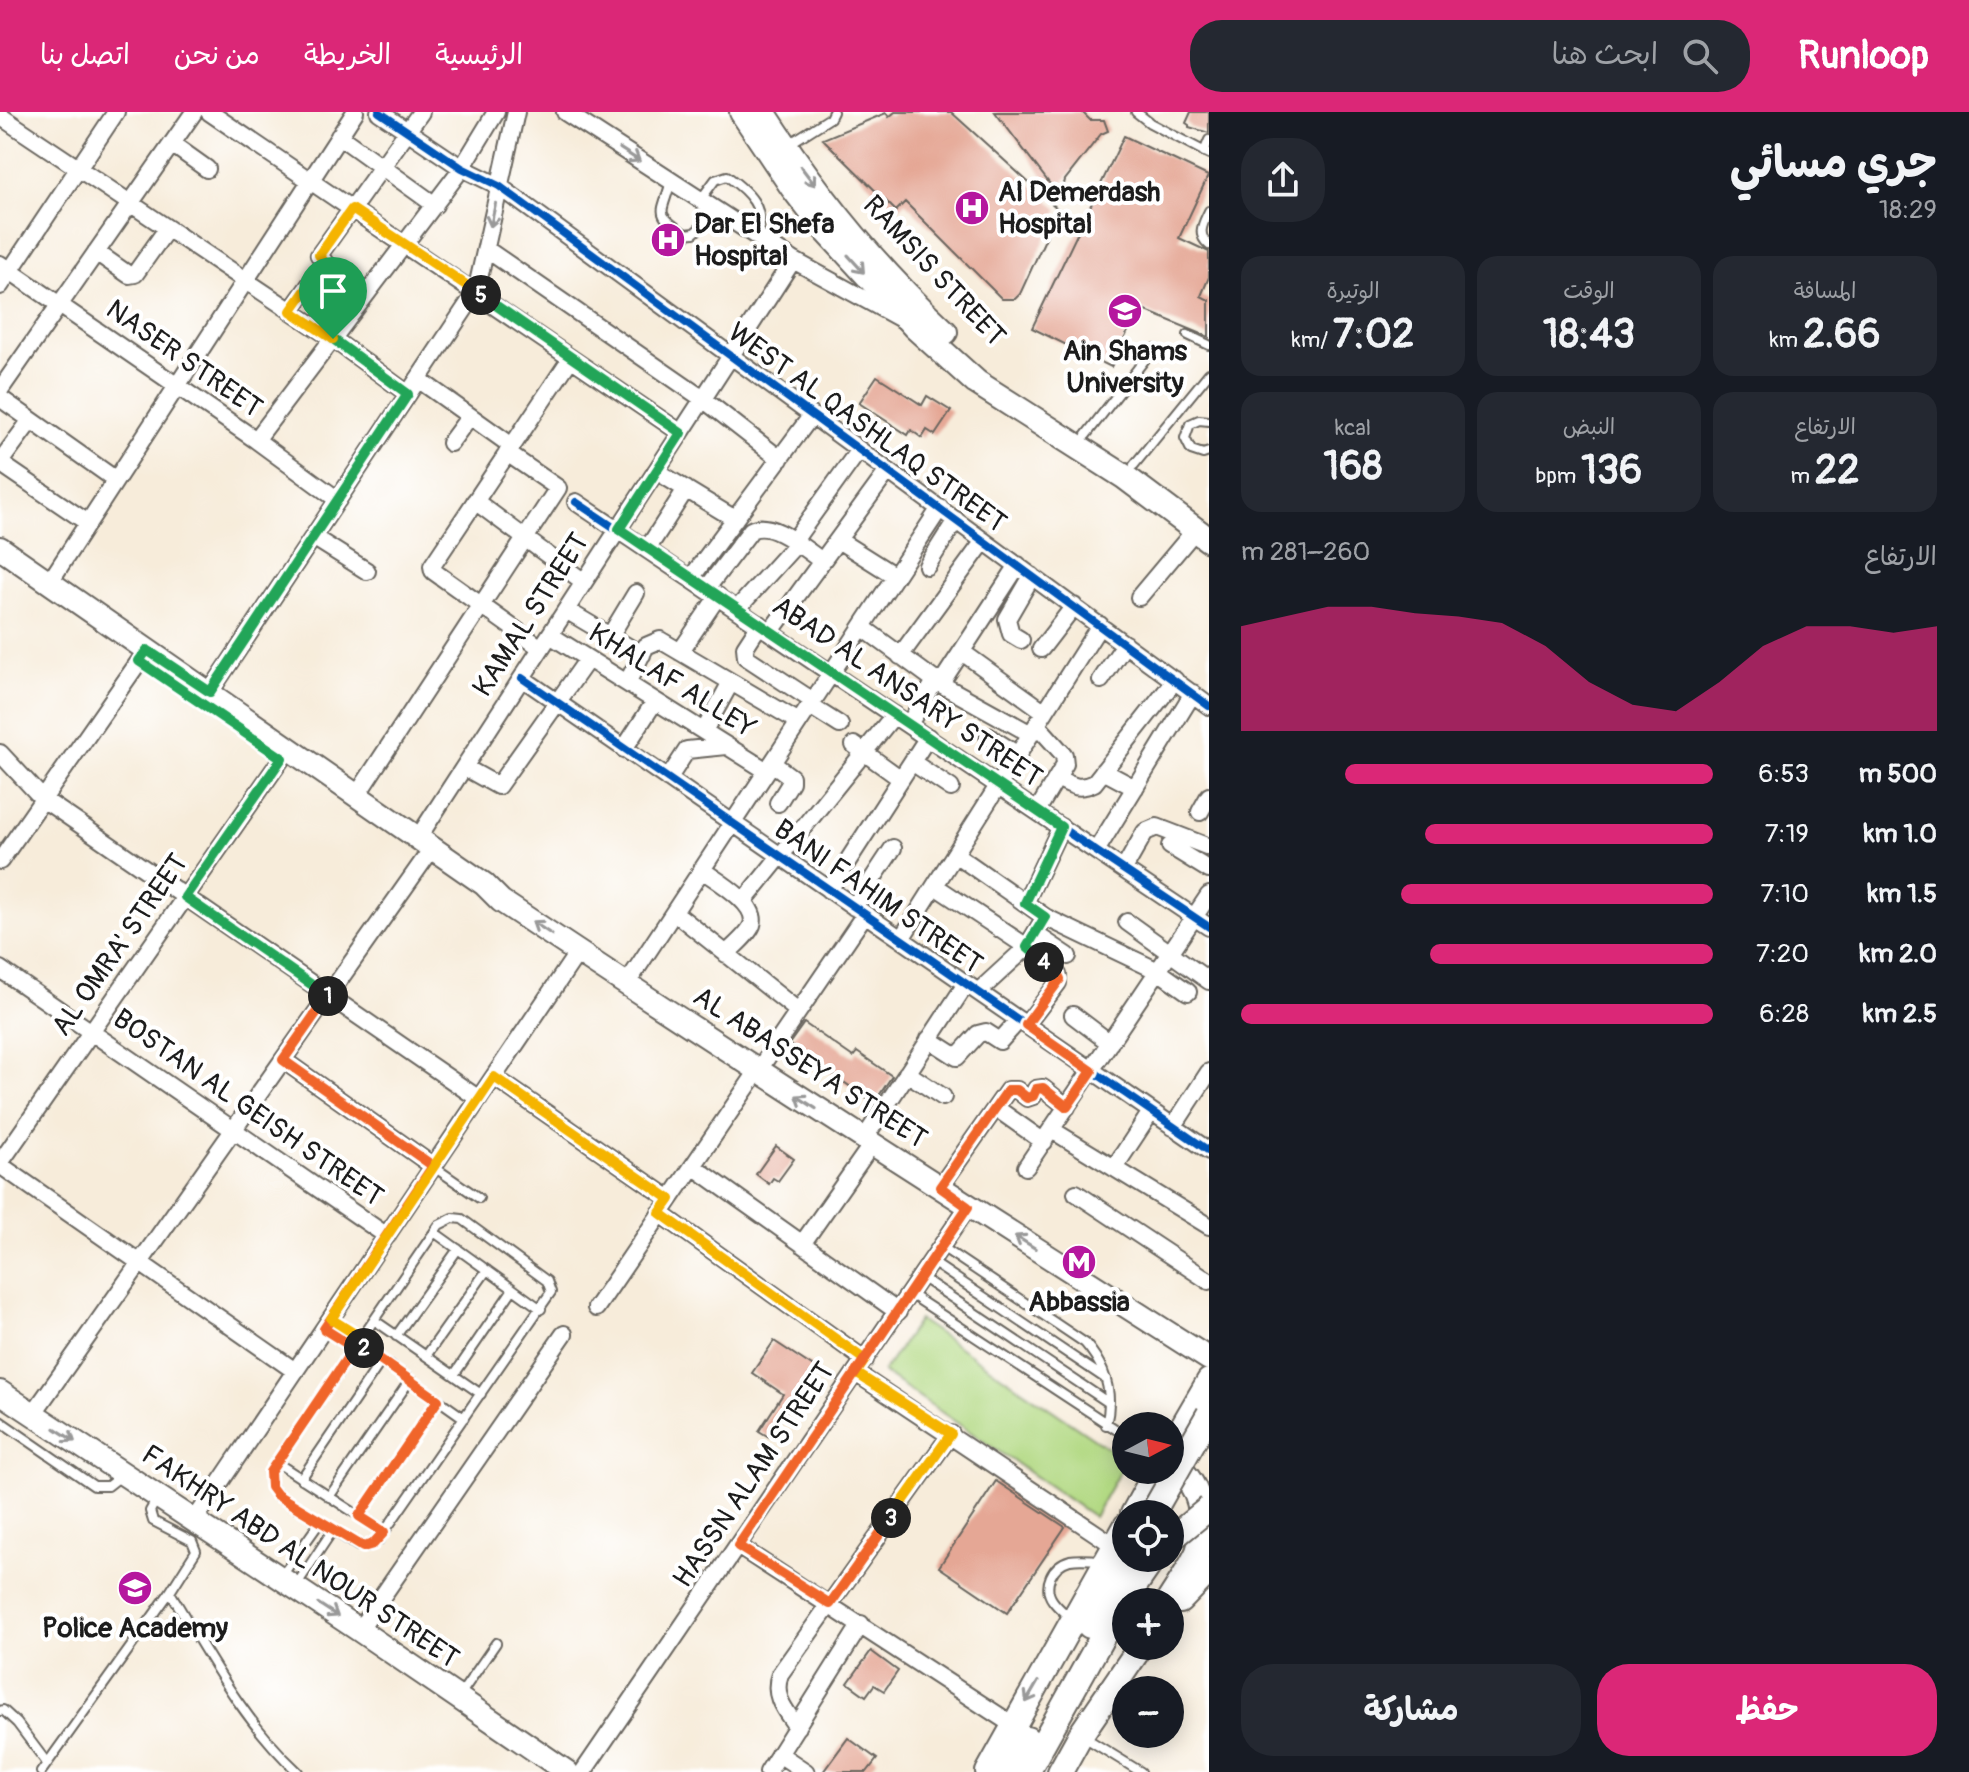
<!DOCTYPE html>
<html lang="ar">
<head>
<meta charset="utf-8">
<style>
	:root { --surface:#171b24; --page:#242831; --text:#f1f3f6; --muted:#9ea1a6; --accent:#db2777 }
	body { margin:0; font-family:Pangolin,"Playpen Sans Arabic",sans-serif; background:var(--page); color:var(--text); direction:rtl; height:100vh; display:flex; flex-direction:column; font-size:30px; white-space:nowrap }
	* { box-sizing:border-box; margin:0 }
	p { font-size:26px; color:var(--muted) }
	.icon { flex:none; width:44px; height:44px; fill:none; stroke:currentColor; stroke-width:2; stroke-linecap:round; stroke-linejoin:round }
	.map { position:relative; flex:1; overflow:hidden; direction:ltr }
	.panel { display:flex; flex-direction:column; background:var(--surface); width:760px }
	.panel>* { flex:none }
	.needle { width:52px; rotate:83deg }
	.buttons { position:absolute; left:1112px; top:1300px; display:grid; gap:16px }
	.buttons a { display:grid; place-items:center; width:72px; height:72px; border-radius:50%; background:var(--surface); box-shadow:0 4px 20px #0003; font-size:40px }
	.pin { position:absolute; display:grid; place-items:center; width:68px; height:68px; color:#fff; margin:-82px -34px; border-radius:50% 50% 50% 0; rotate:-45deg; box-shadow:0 0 8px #0007 }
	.pin .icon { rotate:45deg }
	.km { position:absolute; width:40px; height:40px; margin:-20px; border-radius:50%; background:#222; color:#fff; font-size:22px; line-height:40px; text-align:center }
	.round { display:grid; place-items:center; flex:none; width:84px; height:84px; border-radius:32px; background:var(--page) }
	.overview { display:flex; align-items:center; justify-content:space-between; height:136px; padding:0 32px }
	h1 { font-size:44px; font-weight:700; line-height:60px }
	.stats { display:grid; grid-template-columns:repeat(3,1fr); gap:12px; height:136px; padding:8px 32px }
	.stats div { display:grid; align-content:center; border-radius:20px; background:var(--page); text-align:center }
	.stats b { font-size:40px; font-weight:700 }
	.stats small { font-size:22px; font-weight:400 }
	.stats p { font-size:22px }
	.chart { height:224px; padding:16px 32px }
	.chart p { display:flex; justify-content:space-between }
	.chart svg { width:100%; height:144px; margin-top:8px; fill:var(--accent); opacity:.7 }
	.cta { display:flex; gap:16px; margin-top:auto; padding:16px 32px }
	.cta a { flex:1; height:92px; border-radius:32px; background:var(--accent); color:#fff; font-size:32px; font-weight:700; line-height:92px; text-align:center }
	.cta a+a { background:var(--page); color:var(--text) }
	ul { padding:0 32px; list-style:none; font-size:26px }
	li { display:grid; grid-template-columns:128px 96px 1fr; align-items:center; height:60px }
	li i { height:20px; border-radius:10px; background:var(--accent) }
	header { display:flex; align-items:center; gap:48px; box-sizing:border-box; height:112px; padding:0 40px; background:var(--accent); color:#fff }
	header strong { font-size:38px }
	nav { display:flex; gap:44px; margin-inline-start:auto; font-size:28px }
	.search { width:560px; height:72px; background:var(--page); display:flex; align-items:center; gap:20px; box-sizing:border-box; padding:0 28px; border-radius:32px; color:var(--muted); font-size:30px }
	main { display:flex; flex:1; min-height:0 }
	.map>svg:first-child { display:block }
	.green { fill:#b2d983; stroke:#677a50; stroke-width:2 }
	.building { fill:#e5a795 }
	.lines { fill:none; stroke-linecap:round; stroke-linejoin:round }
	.lane-casing { stroke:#69655e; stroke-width:12 }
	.street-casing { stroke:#69655e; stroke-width:20 }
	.secondary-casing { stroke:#69655e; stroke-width:26 }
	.primary-casing { stroke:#69655e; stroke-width:28 }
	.lane { stroke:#fff; stroke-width:8 }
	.street { stroke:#fff; stroke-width:16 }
	.secondary { stroke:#fff; stroke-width:22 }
	.primary { stroke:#fff; stroke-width:24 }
	.primary-bridge-casing { stroke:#69655e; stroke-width:28; stroke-linecap:butt }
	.primary-bridge { stroke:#fff; stroke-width:24 }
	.cycleway-casing { stroke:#fff; stroke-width:13 }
	.cycleway { stroke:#0057b8; stroke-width:8 }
	.oneway { stroke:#999 }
	.split-1-casing { stroke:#fff; stroke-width:16 }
	.split-2-casing { stroke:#fff; stroke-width:16 }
	.split-3-casing { stroke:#fff; stroke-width:16 }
	.split-4-casing { stroke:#fff; stroke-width:16 }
	.split-5-casing { stroke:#fff; stroke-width:16 }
	.split-6-casing { stroke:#fff; stroke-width:16 }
	.split-1 { stroke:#22a559; stroke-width:10 }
	.split-2 { stroke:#f0652b; stroke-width:10 }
	.split-3 { stroke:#f5b400; stroke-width:10 }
	.split-4 { stroke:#f0652b; stroke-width:10 }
	.split-5 { stroke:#22a559; stroke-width:10 }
	.split-6 { stroke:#f5b400; stroke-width:10 }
	.labels { text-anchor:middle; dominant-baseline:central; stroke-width:8; stroke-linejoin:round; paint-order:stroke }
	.poi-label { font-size:28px; font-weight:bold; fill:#1c1c1c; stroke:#fff }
	.street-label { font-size:28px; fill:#1c1c1c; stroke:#fff }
</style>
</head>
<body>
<header>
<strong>Runloop</strong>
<div class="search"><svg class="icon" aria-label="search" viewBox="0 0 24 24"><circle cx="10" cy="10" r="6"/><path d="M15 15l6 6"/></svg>ابحث هنا</div>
<nav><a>الرئيسية</a><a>الخريطة</a><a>من نحن</a><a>اتصل بنا</a></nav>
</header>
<main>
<section class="panel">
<div class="overview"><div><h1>جري مسائي</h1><p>18:29</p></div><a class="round"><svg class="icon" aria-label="share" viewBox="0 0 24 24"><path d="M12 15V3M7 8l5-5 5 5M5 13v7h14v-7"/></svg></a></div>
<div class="stats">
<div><p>المسافة</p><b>2.66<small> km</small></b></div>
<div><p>الوقت</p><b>18:43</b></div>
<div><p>الوتيرة</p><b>7:02<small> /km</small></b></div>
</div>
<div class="stats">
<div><p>الارتفاع</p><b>22<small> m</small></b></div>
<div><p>النبض</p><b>136<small> bpm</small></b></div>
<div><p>kcal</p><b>168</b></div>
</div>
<div class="chart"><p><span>الارتفاع</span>260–281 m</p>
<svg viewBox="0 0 160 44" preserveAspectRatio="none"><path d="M0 44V12L10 9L20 6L30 6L40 8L50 9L60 11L70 18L80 29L90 36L100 38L110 29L120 18L130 12L140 12L150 14L160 12V44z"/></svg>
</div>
<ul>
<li><b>500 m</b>6:53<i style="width:78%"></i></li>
<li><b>1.0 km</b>7:19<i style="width:61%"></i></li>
<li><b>1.5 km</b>7:10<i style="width:66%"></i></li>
<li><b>2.0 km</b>7:20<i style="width:60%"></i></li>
<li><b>2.5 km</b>6:28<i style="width:100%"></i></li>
</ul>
<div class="cta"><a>حفظ</a><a>مشاركة</a></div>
</section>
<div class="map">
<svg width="1209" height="1660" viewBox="0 0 1209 1660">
	<rect width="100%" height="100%" fill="#fff"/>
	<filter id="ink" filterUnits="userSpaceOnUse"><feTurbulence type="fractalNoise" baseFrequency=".0125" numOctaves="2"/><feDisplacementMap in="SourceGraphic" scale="16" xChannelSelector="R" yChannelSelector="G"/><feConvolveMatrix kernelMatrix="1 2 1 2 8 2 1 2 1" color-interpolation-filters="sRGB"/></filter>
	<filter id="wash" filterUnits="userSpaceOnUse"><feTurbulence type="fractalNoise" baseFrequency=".006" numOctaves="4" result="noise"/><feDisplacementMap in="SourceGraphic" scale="32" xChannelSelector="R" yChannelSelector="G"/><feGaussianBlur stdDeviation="1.8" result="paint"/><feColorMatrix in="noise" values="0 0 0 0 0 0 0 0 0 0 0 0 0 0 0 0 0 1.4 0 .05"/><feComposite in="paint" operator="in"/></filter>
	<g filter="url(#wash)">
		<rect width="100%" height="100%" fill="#f7ecda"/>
		<!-- green -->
		<path class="green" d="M919,1208L1126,1348L1094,1405L883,1260Z"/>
		<g id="blocks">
			<!-- building -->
			<path class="building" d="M895,0H951L1059,98L1041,118L1047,123L1020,182L1015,187H1002L905,90L896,99L823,27L886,1L889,5Z
				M995,0H1082L1090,8H1104L1108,19L1101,22L1065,68L1063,76L1056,80Z
				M1191,0H1209V21L1189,15V13L1186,11Z
				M1124,24L1208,64L1179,126L1209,140V165L1201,184L1209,188V225L1144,198L1143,200L1138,198L1111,255L1032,216Z
				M877,264L922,293L927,284L951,299L935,323L927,318L922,326L911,318L908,323L859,291Z
				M804,911L853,945L857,940L892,964L874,991L789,932Z
				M776,1034L794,1047L778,1069L773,1066L769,1072L756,1062Z
				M774,1229L815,1256L769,1325L759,1319L783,1282L752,1261Z
				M996,1369L1065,1415L1007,1501L939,1455Z
				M871,1539L898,1559L884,1579L874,1573L866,1584L848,1571Z
				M848,1626L877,1647L867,1660H823Z"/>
		</g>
	</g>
	<g filter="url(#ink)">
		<use href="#blocks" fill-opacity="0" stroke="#69655e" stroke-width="2"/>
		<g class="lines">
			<!-- lane casing -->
			<g class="lane-casing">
				<path id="lane" d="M1136,0L1150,11L1209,42
					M789,32L830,6L833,0
					M1204,40L1209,28
					M671,69C662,104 653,99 685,122L694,121L718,100
					M701,87L715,68L727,64C750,81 765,95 758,124
					M1209,99C1203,112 1196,122 1209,133
					M1188,223L1209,233
					M1209,309L1199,308L1190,312L1185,326L1191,338L1203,342L1209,340
					M1086,323L1153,237
					M1134,353L1209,261
					M434,1055L479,1086
					M453,1106L462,1107L547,1169L551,1180L378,1429L368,1434H358L277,1383L270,1370V1360L439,1113Z
					M434,1120L541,1197
					M942,1135L1085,1231C1106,1255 1114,1282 1106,1313
					M932,1150L1106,1267
					M921,1165L1109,1291
					M910,1182L1126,1324
					M331,1207L361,1226
					M374,1208L481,1282
					M324,1217L354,1236
					M396,1224L458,1137
					M358,1231L464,1306
					M426,1244L487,1158
					M454,1263L513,1177
					M0,1309L94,1374H108L122,1363
					M276,1350L384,1420
					M301,1367L382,1248
					M329,1385L410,1268
					M359,1404L438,1288
					M281,1465L320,1410
					M295,1475L333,1418
					M170,1480C209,1544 243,1609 298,1660
					M1071,1507C1065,1501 1058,1496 1053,1489C1042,1474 1052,1453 1070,1448C1080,1446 1092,1448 1102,1448
					M460,1583L496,1531
					M0,1599L3,1598L17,1611L47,1651
					M1084,1625L1141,1660
					M41,1660L170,1480L196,1439L192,1429L153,1409L150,1399L158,1385"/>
			</g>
			<!-- street casing -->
			<g class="street-casing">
				<path id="street" d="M209,0L681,321
					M379,0L462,56L499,74L1209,594
					M565,0L793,148L901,207
					M0,4L333,227L408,282
					M339,24L435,93
					M172,32L207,57
					M486,137L703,287L780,347
					M96,140L129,163L135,162L167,117
					M0,152L256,328L338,388
					M0,174L116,0
					M291,199L325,151L319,143L421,0
					M418,267L512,334
					M0,278L194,0
					M0,286L116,368
					M256,328L462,56L496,0
					M450,331L470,304
					M0,350L31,308
					M0,351L88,411
					M656,359L735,407
					M475,389L584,470
					M576,390L1209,815
					M313,425L367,459
					M838,428L895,464
					M793,430L859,338
					M648,436L686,377
					M927,454L956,408
					M691,466L812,303
					M49,471L355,0
					M707,476L751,418C772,407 804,437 822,449
					M1139,485L1196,417
					M737,497L796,432
					M566,498L642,543
					M760,512L745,535L746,545L813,589
					M862,515L937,570L1031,622
					M771,519L888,359
					M550,523L767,659
					M610,524L636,481
					M1021,528L1011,522L1007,507L1032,464
					M541,536L433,459L432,454L571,246
					M1041,537L1074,494
					M680,540L718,484
					M962,540L1045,600
					M900,544L984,429
					M522,566L1209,1039
					M1101,568L1125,532
					M627,571L646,534L660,528L799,610
					M210,580L476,180L516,0
					M810,594L840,613
					M909,612L934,571L945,565L1018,453
					M704,619L731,570
					M988,624L1018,643
					M854,633L901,667
					M624,637L655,589
					M0,641L43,687L479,987
					M912,650L951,676
					M772,651L791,665V670L778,691
					M464,655L498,674L588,547
					M1103,659L1135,676
					M668,667L687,638L726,634
					M1059,667C1072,674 1079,678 1094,671L1175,568
					M357,683L558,376L507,341
					M1037,699L1065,652L1064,643L1037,613
					M1200,700L1209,684
					M418,726L793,148
					M1170,734L1209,758
					M1096,739L1193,581
					M955,742L1045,805L1158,859L1188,880
					M0,749L147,538
					M1124,757L1145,720L1157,715L1209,735
					M702,758C716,768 759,792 752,813C748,823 734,834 726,842
					M935,774L1027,835L1058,863V871L1026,913
					M829,778L928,625
					M744,789L894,603
					M1025,791L1061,715
					M854,795L893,736
					M674,800L798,899
					M1127,810L1209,869
					M1035,822L1068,844
					M901,827L1100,513
					M0,857L387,1124
					M626,873L940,396
					M978,880L1027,835L1045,805
					M1073,903L1110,931
					M929,927L957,945L978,922L986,920L1000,929L1019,908
					M283,948L433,1054
					M907,961L943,985
					M494,965L670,1087
					M996,996L1044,1030
					M1173,1015L1209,960
					M1052,1018L1209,1114
					M864,1027L966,872
					M0,1051L282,646
					M0,1053L295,1259
					M693,1054L898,1200
					M1026,1055L1209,783
					M1114,1056L1151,1000
					M940,1075L1008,978H1017L1027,986L1033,984L1036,977L1043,976L1067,995
					M1076,1081L1209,1169
					M660,1101L865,1248
					M802,1132L872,1032
					M596,1196L865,802
					M856,1261L1115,1434
					M33,1302L426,745
					M194,1409L578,840
					M738,1434L1013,1613
					M359,1518L564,1222
					M797,1615C785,1598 772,1584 780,1562L951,1322
					M779,1642L806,1660
					M583,1660L968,1095
					M768,1660L861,1512"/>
			</g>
			<!-- secondary casing -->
			<g class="secondary-casing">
				<path id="secondary" d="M0,436L484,772L501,789C735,945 972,1096 1209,1247
					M0,1280L359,1518L567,1660"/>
			</g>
			<!-- primary casing -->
			<g class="primary-casing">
				<path id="primary" d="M742,0L793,76L823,115L914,214L976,270L1125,365L1209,428
					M763,0C814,79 876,156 945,220
					M1170,1336L1209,1269
					M1133,1402L1157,1358
					M1180,1489L1209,1459
					M1168,1490C1178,1474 1190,1457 1198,1440C1209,1408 1199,1368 1170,1350
					M1090,1514L1127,1446
					M988,1660L1126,1414
					M1009,1660L1027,1627
					M1027,1660L1114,1504L1154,1446
					M1060,1660L1081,1622L1141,1534"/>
			</g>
			<!-- lane -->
			<use href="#lane" class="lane"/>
			<!-- street -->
			<use href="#street" class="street"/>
			<!-- secondary -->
			<use href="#secondary" class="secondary"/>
			<!-- primary -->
			<use href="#primary" class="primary"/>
			<!-- primary-bridge casing -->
			<g class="primary-bridge-casing">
				<path id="primary-bridge" d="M1152,1402L1209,1302
					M1170,1428L1209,1396"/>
			</g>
			<!-- primary-bridge -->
			<use href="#primary-bridge" class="primary-bridge"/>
			<!-- cycleway casing -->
			<g class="cycleway-casing">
				<path id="cycleway" d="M379,0L462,56L499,74L1209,594
					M576,390L1209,815
					M522,566L1209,1039"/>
			</g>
			<!-- cycleway -->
			<use href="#cycleway" class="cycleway"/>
		</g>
		<!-- one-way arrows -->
		<defs><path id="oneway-shaft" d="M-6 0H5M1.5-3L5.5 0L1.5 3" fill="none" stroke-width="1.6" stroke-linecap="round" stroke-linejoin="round" transform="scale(2)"/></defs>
		<g class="oneway">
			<use href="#oneway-shaft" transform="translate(630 43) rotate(33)"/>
			<use href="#oneway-shaft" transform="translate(808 64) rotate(53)"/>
			<use href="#oneway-shaft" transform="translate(493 103) rotate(102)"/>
			<use href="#oneway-shaft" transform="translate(856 152) rotate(48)"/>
			<use href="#oneway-shaft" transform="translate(542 816) rotate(-146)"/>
			<use href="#oneway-shaft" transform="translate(806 990) rotate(-147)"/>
			<use href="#oneway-shaft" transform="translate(1025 1130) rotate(-148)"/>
			<use href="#oneway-shaft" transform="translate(65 1323) rotate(33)"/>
			<use href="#oneway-shaft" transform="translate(328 1498) rotate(33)"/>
			<use href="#oneway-shaft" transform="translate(1032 1580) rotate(120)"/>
		</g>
	</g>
	<g class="lines" filter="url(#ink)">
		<!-- split-1 casing -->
		<g class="split-1-casing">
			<path id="split-1" d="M328,884L185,785L282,646L139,549L147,538L210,580L408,282L333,227"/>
		</g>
		<!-- split-2 casing -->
		<g class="split-2-casing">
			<path id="split-2" d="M328,884L283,948L433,1054L324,1217L354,1236L270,1360L271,1375L277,1383L363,1435L373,1432L384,1420L359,1404L438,1288L364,1236"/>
		</g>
		<!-- split-3 casing -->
		<g class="split-3-casing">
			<path id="split-3" d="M364,1236L358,1231L361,1226L331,1207L494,965L670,1087L660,1101L865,1248L856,1261L951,1322L891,1406"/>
		</g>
		<!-- split-4 casing -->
		<g class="split-4-casing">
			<path id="split-4" d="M891,1406L830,1492L738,1434L968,1095L940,1075L1008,978H1017L1027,986L1033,984L1036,977L1043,976L1067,995L1092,959L1026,913L1060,867L1058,863L1044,850"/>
		</g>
		<!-- split-5 casing -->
		<g class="split-5-casing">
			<path id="split-5" d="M481,183L681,321L619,417L1061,715L1025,791L1045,805L1027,835L1044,850"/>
		</g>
		<!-- split-6 casing -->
		<g class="split-6-casing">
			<path id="split-6" d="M333,227L291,199L325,151L319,143L352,97L481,183"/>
		</g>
		<!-- split-1 -->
		<use href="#split-1" class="split-1"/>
		<!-- split-2 -->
		<use href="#split-2" class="split-2"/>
		<!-- split-3 -->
		<use href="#split-3" class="split-3"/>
		<!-- split-4 -->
		<use href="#split-4" class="split-4"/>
		<!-- split-5 -->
		<use href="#split-5" class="split-5"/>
		<!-- split-6 -->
		<use href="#split-6" class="split-6"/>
	</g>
	<!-- icons -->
	<defs>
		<g id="hospital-disc" transform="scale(1.8)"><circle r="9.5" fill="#b5179e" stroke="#fff"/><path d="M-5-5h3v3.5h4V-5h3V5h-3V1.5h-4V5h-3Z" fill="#fff"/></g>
		<g id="university-disc" transform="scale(1.8)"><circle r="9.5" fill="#b5179e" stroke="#fff"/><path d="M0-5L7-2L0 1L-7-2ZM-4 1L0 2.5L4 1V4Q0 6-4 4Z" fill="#fff"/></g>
		<g id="metro-disc" transform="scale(1.8)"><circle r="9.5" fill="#b5179e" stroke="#fff"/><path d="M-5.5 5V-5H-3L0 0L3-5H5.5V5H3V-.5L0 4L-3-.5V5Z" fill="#fff"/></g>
	</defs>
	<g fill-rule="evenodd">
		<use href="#hospital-disc" x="972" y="96"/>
		<use href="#hospital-disc" x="668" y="128"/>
		<use href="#university-disc" x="1125" y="199"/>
		<use href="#metro-disc" x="1079" y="1150"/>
		<use href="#university-disc" x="135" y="1476"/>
	</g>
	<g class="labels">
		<!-- poi labels -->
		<g class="poi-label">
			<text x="998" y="80" text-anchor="start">Al Demerdash<tspan x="998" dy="32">Hospital</tspan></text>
			<text x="694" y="112" text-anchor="start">Dar El Shefa<tspan x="694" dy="32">Hospital</tspan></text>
			<text x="1125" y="239">Ain Shams<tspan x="1125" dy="32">University</tspan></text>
			<text x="1079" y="1190">Abbassia</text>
			<text x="135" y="1516">Police Academy</text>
		</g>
		<!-- street labels -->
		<g class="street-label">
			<text transform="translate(934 159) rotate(47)">RAMSIS STREET</text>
			<text transform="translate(184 247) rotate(35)">NASER STREET</text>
			<text transform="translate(867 316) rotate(36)">WEST AL QASHLAQ STREET</text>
			<text transform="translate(531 503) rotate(-57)">KAMAL STREET</text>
			<text transform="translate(672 569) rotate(32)">KHALAF ALLEY</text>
			<text transform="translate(907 580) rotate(34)">ABAD AL ANSARY STREET</text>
			<text transform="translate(878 785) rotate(35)">BANI FAHIM STREET</text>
			<text transform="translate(120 833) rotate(-55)">AL OMRA' STREET</text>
			<text transform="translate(810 956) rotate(33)">AL ABASSEYA STREET</text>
			<text transform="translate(248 996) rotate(35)">BOSTAN AL GEISH STREET</text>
			<text transform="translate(754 1363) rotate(-56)">HASSN ALAM STREET</text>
			<text transform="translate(300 1445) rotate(34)">FAKHRY ABD AL NOUR STREET</text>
		</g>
	</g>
</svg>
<div class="buttons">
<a><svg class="needle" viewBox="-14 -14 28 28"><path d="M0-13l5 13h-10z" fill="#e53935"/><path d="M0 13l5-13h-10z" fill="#9ea1a6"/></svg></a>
<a><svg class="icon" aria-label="locate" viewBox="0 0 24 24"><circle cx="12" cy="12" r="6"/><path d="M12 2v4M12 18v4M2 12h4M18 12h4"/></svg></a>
<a>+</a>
<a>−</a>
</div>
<div class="pin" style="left:333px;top:227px;background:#1e9e55"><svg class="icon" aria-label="arrive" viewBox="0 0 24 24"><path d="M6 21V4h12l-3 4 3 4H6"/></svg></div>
<b class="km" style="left:328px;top:884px">1</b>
<b class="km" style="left:364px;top:1236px">2</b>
<b class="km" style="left:891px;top:1406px">3</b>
<b class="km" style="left:1044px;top:850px">4</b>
<b class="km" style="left:481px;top:183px">5</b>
</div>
</main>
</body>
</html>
